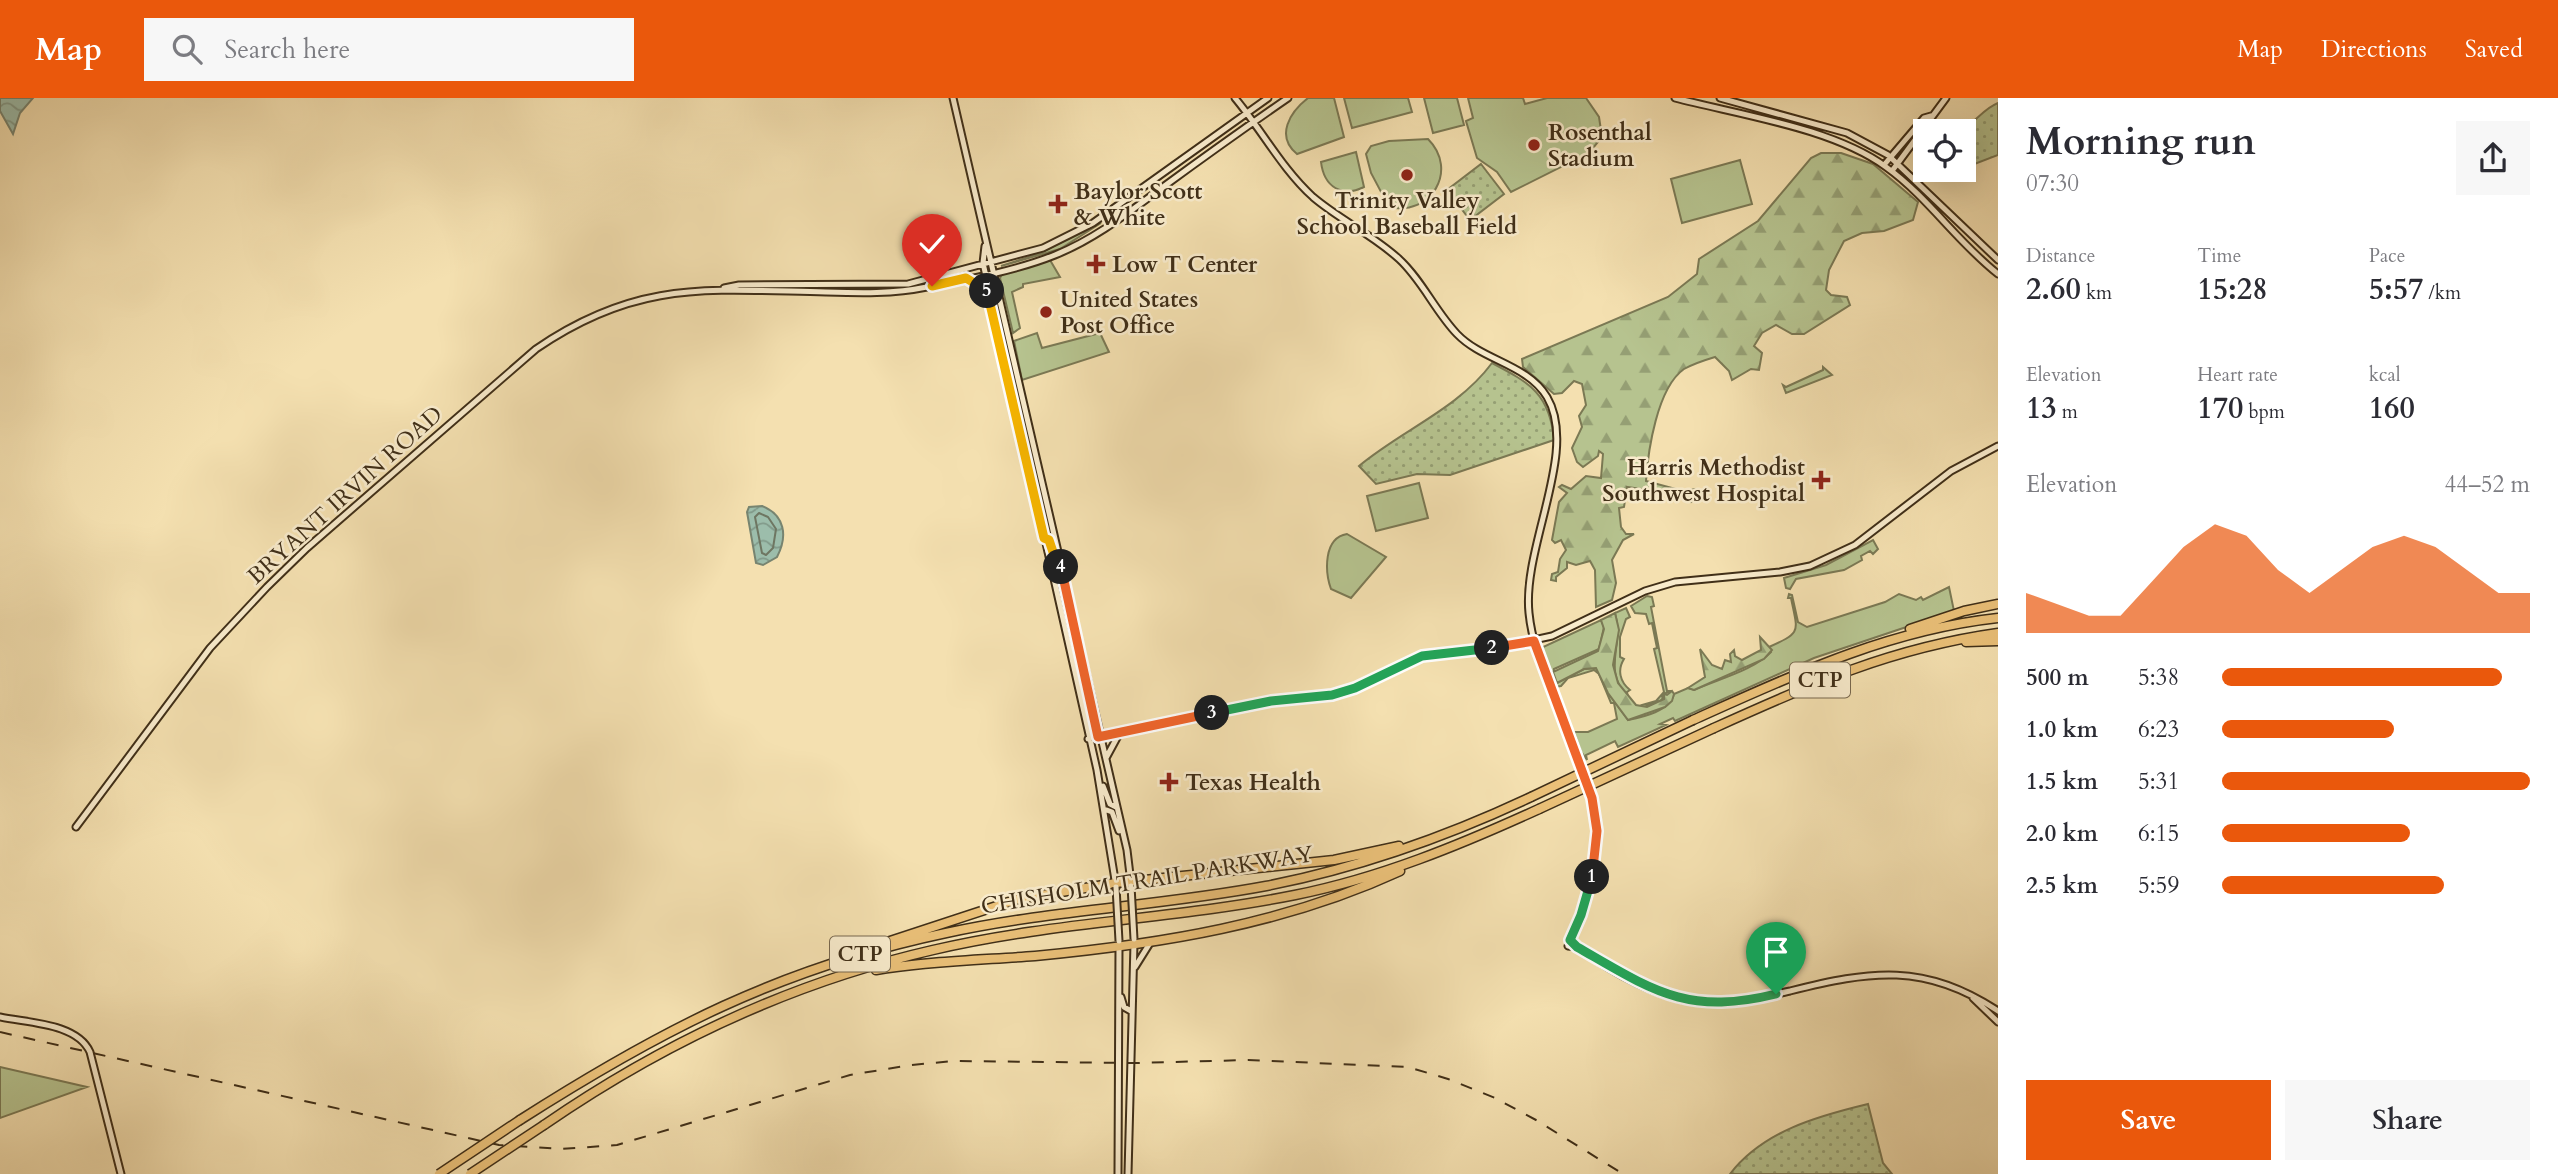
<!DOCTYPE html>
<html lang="en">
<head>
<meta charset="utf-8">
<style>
	:root { --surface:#fff; --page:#f7f7f7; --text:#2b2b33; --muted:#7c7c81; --accent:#ea580c }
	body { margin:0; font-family:Cardo,serif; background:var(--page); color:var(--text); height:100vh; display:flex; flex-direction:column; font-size:26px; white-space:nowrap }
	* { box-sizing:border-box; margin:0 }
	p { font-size:23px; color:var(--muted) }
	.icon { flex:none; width:38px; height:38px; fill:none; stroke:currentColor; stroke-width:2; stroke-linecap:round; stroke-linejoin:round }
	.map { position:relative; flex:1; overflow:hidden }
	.sheet { display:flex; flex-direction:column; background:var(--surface); width:560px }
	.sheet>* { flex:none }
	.buttons { position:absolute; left:1913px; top:21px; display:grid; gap:14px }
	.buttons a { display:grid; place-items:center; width:63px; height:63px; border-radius:0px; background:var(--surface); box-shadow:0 7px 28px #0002; font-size:35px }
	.pin { position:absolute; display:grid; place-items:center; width:60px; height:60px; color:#fff; margin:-72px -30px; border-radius:50% 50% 50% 0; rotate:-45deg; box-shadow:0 0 7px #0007 }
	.pin .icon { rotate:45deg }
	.km { position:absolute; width:35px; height:35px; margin:-18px; border-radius:50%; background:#222; color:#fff; font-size:19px; line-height:35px; text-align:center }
	.round { display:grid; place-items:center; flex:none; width:74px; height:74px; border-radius:0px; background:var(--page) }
	.headline { display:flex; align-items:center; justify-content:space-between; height:119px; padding:0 28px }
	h1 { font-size:38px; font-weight:600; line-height:52px }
	.stats { display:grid; grid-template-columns:repeat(3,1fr); gap:10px; height:119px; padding:7px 28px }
	.stats div { display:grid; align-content:center }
	.stats b { font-size:30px; font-weight:600 }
	.stats small { font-size:19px; font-weight:400 }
	.stats p { font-size:19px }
	.chart { height:196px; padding:14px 28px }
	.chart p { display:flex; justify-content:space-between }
	.chart svg { width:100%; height:126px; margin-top:7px; fill:var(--accent); opacity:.7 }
	.action { display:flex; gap:14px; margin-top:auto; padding:14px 28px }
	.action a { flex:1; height:80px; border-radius:0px; background:var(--accent); color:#fff; font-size:28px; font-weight:600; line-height:80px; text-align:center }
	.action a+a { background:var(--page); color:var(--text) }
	ul { padding:0 28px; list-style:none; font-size:23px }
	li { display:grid; grid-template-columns:112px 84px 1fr; align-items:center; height:52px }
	li i { height:18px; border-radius:9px; background:var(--accent) }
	header { display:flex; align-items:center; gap:42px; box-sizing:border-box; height:98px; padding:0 35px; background:var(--accent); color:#fff }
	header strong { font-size:33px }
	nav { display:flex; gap:38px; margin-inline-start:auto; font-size:24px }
	.search { width:490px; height:63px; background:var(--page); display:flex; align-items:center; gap:18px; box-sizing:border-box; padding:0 24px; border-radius:0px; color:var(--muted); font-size:26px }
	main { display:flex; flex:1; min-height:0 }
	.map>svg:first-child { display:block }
	.grass { fill:#b6c38f; stroke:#7b7954; stroke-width:2 }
	.forest { fill:url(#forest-firs); stroke:#7b7954; stroke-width:2 }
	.park { fill:url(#park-dots); stroke:#7b7954; stroke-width:2 }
	.water { fill:url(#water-waves); stroke:#778470; stroke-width:2 }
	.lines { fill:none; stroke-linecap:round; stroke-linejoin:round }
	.shore { stroke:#6e7662; stroke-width:2 }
	.secondary-casing { stroke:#402f18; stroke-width:9 }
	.highway-casing { stroke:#402f18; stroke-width:11 }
	.secondary { stroke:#f8ebcc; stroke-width:5 }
	.highway { stroke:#eac078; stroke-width:8 }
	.rail { stroke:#402f18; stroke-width:2; stroke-dasharray:12 12; stroke-linecap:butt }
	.secondary-bridge-casing { stroke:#402f18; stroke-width:9; stroke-linecap:butt }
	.highway-bridge-casing { stroke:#402f18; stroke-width:11; stroke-linecap:butt }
	.secondary-bridge { stroke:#f8ebcc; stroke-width:5 }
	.highway-bridge { stroke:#eac078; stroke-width:8 }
	.split-1-casing { stroke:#fff; stroke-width:14 }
	.split-2-casing { stroke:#fff; stroke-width:14 }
	.split-3-casing { stroke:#fff; stroke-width:14 }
	.split-4-casing { stroke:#fff; stroke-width:14 }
	.split-5-casing { stroke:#fff; stroke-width:14 }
	.split-6-casing { stroke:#fff; stroke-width:14 }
	.split-1 { stroke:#22a559; stroke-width:9 }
	.split-2 { stroke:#f0652b; stroke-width:9 }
	.split-3 { stroke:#22a559; stroke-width:9 }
	.split-4 { stroke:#f0652b; stroke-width:9 }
	.split-5 { stroke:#f5b400; stroke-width:9 }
	.split-6 { stroke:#f5b400; stroke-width:9 }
	.poi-dot { fill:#8f2418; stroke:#f8ebcc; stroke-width:2.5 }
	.labels { text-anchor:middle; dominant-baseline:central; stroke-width:5; stroke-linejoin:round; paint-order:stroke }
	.shield { fill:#f8ebcc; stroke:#77674e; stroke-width:2 }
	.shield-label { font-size:21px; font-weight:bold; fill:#402f18 }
	.poi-label { font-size:23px; font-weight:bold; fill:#402f18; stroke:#f8ebcc; text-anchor:start }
	.street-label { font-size:23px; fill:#402f18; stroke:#f8ebcc }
</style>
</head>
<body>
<header>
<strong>Map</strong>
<div class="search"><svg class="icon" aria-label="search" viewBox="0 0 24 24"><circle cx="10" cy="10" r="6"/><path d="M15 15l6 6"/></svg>Search here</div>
<nav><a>Map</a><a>Directions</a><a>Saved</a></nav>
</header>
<main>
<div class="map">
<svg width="1998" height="1076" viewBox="0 0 1998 1076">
	<defs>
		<pattern id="forest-firs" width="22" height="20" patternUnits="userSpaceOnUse" patternTransform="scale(1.75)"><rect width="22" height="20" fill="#b6c38f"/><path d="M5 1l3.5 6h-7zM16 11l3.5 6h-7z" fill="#959f74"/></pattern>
		<pattern id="park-dots" width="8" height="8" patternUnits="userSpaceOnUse" patternTransform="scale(1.75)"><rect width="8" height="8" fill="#b6c38f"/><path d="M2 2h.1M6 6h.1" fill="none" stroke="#959f74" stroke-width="1.8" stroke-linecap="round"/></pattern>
		<pattern id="water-waves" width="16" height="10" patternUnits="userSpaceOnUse" patternTransform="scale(1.75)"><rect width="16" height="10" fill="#9cbdab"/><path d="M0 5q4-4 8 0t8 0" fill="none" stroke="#819a8a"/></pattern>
	</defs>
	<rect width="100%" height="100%" fill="#f4e0b0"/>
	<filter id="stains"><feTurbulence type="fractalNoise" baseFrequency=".00286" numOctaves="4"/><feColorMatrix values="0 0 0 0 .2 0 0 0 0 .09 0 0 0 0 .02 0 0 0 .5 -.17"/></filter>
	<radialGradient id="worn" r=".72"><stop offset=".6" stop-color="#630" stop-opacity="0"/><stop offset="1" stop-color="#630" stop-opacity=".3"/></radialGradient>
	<!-- grass -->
	<path class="grass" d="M1308,0H1334L1344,39L1297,56C1275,38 1290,14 1308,0Z
		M1344,0H1408L1412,14L1352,30Z
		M1424,0H1457L1464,27L1433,35Z
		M1468,0H1523L1525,6L1547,0H1586L1599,19L1602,39L1589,55L1511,94L1497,74L1477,60L1466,23L1473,20Z
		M1428,41C1459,72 1431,119 1389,109L1371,75L1366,56L1371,48L1389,43Z
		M1356,54L1364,89C1342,100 1324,89 1321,64Z
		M1740,62L1752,106L1682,125L1671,81Z
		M1101,125L1060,151L1001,168L1038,156Z
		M1050,162L1060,179L1023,186V189L1012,194L1020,230L1013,235L1000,180L1002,176Z
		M1037,235L1042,250L1100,235L1109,254L1022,282L1014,243Z
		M1823,269L1832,277L1786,295L1783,287L1786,289L1823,272Z
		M1419,385L1428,420L1376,433L1367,398Z
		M1347,436L1386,459L1351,500L1331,491C1325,474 1323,440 1347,436Z
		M1873,442L1878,451L1873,456L1870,453L1861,458L1862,462L1844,472L1796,481L1790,491L1786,490L1784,480L1826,467Z
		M1949,489L1954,513L1814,560L1675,623L1673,620L1660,626L1666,627L1618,649L1615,643L1586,657L1587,662L1582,655L1585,665L1574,634H1588L1617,621L1614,605H1611L1599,576L1594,572L1568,580L1561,588L1555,589L1541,550L1601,522L1604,529L1599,551L1554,571V584L1557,585L1584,571L1596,570L1608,595L1628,622C1643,619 1670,613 1674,596L1688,590L1694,592C1718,581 1754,572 1771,554L1769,549C1802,534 1798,535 1791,500H1788L1789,496L1792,497L1798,524L1807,529L1885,504L1899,496L1916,502L1921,499L1923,502Z
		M1647,498L1652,499L1654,508L1651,509L1667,593H1672L1663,596L1662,602L1644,609L1642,607L1656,603L1664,594L1654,551L1657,550L1652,525L1649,526L1646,516L1635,515L1631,508Z
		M1626,510L1630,519L1626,521L1620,539V559L1624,561C1617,572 1620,584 1630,592L1627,594L1628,600C1601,569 1625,548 1615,515Z
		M0,969L87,989L0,1020Z"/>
	<!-- forest -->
	<path class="forest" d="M1841,55L1873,66L1918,104L1913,122L1884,133L1862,135L1844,143L1829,172L1826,192L1831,197L1847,199L1850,207L1804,236H1792L1776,227L1762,235L1754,248L1762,255L1759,272L1751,271L1732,282L1729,273L1715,259C1705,262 1693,266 1684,271C1657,290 1648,353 1646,383L1683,393L1695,391L1698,399L1691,404L1681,397L1627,389L1624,409L1619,410L1621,429L1626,436H1634L1623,442L1612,462L1616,485L1612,502L1596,509L1595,472L1590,463L1576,467L1567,464V470L1556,479V483L1551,482L1552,476L1558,474L1560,461L1566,452L1561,442L1555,445L1552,442L1559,404L1567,395L1559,389L1562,387L1571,391L1586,378L1601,380L1603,356L1599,353L1598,358L1583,369L1577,364L1572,350L1582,329L1579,318L1586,307L1582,286L1574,283L1562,295L1554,296L1523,269L1522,261L1668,199L1697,176L1699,161L1758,123L1811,60L1821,55Z
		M1615,515L1619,532L1613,567L1618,585L1636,607L1647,609L1664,601V596L1667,597L1672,593L1674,596L1672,603L1665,609L1628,622L1608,595L1596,570L1584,571L1557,585L1553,574L1598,553L1604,531L1601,522Z
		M1760,539L1772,552L1764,561L1694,592L1688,590L1705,579L1700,551L1712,567L1722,571L1725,562L1731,564L1730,556L1734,552L1735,558L1742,562L1761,552Z"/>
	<!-- park -->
	<path class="park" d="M1998,5V57L1964,70V33H1955C1971,31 1982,11 1998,5Z
		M1481,66L1504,96L1470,122L1447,92Z
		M1492,265C1530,285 1550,296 1554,342L1450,377L1417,376L1376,386L1359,368C1402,332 1458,311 1492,265Z
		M1868,1006L1883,1065L1892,1076H1730C1763,1033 1818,1018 1868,1006Z"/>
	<!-- water -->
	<path class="water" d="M0,0H33L20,15L13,36L0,13Z
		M762,408C785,417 788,438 777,459L763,467L756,465L747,414L749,409Z"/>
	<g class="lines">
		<!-- shore -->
		<path class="shore" d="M759,415L768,419L776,431L773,450L766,457L762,455L755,419Z"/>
		<!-- secondary casing -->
		<g class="secondary-casing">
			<path id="secondary" d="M953,0L1127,752L1131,785
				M1235,0C1261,31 1282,71 1313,99C1340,122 1373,137 1399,161C1422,182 1435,213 1457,236C1483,263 1527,266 1547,299C1579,353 1522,449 1529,515C1532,546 1544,573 1555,601C1596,700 1615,744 1568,848L1577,849
				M1675,0C1740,17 1833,30 1886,69C1928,99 1957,144 1998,176
				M1720,0L1847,35L1888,57L1998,162
				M1884,67L1924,20L1931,18
				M1892,73L1946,0
				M985,148L983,165L1097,672L1116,788
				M969,181L989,195
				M724,190L739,187L908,186L1043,150L1093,125L1268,0
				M1044,440L1049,442L1053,458L1060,468
				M1088,641L1271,603L1332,597L1355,590L1422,558L1502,549L1552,538L1645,493L1675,484L1780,474L1810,468L1855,447L1951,373L1998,348
				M1106,660L1119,636
				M1103,688L1110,706L1116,709
				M1104,711L1112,714L1119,733
				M76,729L210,550L267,489L307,450L536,251C638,181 709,192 826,194C860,195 893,196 927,189C969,181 1015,173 1055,157C1095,141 1129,114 1163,89C1204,59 1246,29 1288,0
				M1575,848C1612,874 1659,902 1705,905C1734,907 1762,899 1790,893C1870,873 1925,864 1998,913
				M1135,869L1150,845
				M1121,899L1124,909L1131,913
				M1973,900L1998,924
				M0,919C28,925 77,925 90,954L121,1076
				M1118,1076L1119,848
				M1128,1076L1134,845"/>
		</g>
		<!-- highway casing -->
		<g class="highway-casing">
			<path id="highway" d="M1910,531L1964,513L1998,506
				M1966,544L1998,543
				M1693,622C1793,577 1888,532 1998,520
				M1714,630C1811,586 1891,550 1998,535
				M881,846L1018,801L1116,785L1334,762L1399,748
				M876,872C930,863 982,862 1035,858C1161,846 1285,826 1400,773
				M520,1022C661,932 780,870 946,835C1051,812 1160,808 1266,788C1358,770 1446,739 1531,699
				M544,1027C663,945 793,884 933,852C1052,824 1175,821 1295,797C1380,780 1460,747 1539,711"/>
		</g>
		<!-- secondary -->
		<use href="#secondary" class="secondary"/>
		<!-- highway -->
		<use href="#highway" class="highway"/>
		<!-- rail -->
		<path class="rail" d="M0,934L499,1047L561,1051L617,1047L850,977L911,967L954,963L1136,965L1248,962L1408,969L1448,981L1495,1000L1536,1022L1623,1076"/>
		<!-- secondary-bridge casing -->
		<g class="secondary-bridge-casing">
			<path id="secondary-bridge" d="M1131,788L1134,841
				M1116,789L1119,843"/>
		</g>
		<!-- highway-bridge casing -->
		<g class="highway-bridge-casing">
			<path id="highway-bridge" d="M1531,699L1693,622
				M1539,711L1714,630
				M439,1076L520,1022
				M470,1076L544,1027"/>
		</g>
		<!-- secondary-bridge -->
		<use href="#secondary-bridge" class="secondary-bridge"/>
		<!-- highway-bridge -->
		<use href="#highway-bridge" class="highway-bridge"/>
	</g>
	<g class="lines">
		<!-- split-1 casing -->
		<g class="split-1-casing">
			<path id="split-1" d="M1592,779L1581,817L1570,842L1577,849C1652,892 1686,918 1776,896"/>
		</g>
		<!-- split-2 casing -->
		<g class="split-2-casing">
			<path id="split-2" d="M1492,550L1534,543L1592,700L1597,733L1592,779"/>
		</g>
		<!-- split-3 casing -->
		<g class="split-3-casing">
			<path id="split-3" d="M1212,615L1271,603L1332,597L1355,590L1422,558L1492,550"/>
		</g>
		<!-- split-4 casing -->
		<g class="split-4-casing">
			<path id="split-4" d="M1061,469L1098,639L1212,615"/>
		</g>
		<!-- split-5 casing -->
		<g class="split-5-casing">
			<path id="split-5" d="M987,193L1044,440L1049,442L1056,463L1061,469"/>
		</g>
		<!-- split-6 casing -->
		<g class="split-6-casing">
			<path id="split-6" d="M932,188L966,180L987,193"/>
		</g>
		<!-- split-1 -->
		<use href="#split-1" class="split-1"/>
		<!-- split-2 -->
		<use href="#split-2" class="split-2"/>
		<!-- split-3 -->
		<use href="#split-3" class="split-3"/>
		<!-- split-4 -->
		<use href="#split-4" class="split-4"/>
		<!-- split-5 -->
		<use href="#split-5" class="split-5"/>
		<!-- split-6 -->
		<use href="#split-6" class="split-6"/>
	</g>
	<!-- markers -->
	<g class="poi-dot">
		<circle cx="1534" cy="47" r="7"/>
		<circle cx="1407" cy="77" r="7"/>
		<path d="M1054.5 95.5h7v7h7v7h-7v7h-7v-7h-7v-7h7z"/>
		<path d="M1092.5 155.5h7v7h7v7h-7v7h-7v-7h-7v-7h7z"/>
		<circle cx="1046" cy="214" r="7"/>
		<path d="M1817.5 371.5h7v7h7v7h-7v7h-7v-7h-7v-7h7z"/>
		<path d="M1165.5 673.5h7v7h7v7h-7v7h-7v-7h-7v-7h7z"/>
	</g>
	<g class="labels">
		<!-- shield labels -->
		<g class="shield">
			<rect x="1790" y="564.5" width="60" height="35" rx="5"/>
			<rect x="830" y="838.5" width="60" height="35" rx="5"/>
		</g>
		<g class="shield-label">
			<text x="1820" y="582">CTP</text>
			<text x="860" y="856">CTP</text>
		</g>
		<!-- poi labels -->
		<g class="poi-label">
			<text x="1548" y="34">Rosenthal<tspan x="1548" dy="26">Stadium</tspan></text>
			<text x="1074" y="93">Baylor Scott<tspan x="1074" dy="26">&amp; White</tspan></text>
			<text x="1407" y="102" text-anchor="middle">Trinity Valley<tspan x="1407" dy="26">School Baseball Field</tspan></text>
			<text x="1112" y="166">Low T Center</text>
			<text x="1060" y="201">United States<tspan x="1060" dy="26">Post Office</tspan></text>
			<text x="1805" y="369" text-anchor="end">Harris Methodist<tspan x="1805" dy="26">Southwest Hospital</tspan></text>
			<text x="1185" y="684">Texas Health</text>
		</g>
		<!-- street labels -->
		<g class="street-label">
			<text transform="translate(345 397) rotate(-42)">BRYANT IRVIN ROAD</text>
			<text transform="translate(1147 782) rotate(-9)">CHISHOLM TRAIL PARKWAY</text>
		</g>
	</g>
	<rect width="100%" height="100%" filter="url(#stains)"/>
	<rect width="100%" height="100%" fill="url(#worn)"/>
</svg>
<div class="buttons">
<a><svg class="icon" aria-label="locate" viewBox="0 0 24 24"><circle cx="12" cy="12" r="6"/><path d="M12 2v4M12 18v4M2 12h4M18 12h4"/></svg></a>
</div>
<div class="pin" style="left:1776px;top:896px;background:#1e9e55"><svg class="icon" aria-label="arrive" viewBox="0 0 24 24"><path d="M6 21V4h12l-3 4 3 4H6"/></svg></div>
<div class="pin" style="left:932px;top:188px;background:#d93025"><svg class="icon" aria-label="check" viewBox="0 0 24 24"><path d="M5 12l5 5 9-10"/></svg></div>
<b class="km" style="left:1592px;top:779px">1</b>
<b class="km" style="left:1492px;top:550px">2</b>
<b class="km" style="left:1212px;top:615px">3</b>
<b class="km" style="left:1061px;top:469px">4</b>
<b class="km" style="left:987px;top:193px">5</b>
</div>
<section class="sheet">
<div class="headline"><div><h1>Morning run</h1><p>07:30</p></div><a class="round"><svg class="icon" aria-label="share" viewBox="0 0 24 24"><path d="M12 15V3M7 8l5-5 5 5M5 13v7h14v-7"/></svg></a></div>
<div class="stats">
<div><p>Distance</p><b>2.60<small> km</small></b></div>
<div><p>Time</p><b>15:28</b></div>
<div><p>Pace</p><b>5:57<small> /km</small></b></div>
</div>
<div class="stats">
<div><p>Elevation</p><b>13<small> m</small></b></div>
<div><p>Heart rate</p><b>170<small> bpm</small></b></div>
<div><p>kcal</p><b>160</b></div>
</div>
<div class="chart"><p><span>Elevation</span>44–52 m</p>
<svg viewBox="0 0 160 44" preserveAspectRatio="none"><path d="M0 44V30L10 34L20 38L30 38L40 26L50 14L60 6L70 10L80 22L90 30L100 22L110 14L120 10L130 14L140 22L150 30L160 30V44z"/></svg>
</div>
<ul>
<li><b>500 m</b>5:38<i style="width:91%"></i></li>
<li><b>1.0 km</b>6:23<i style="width:56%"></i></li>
<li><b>1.5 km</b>5:31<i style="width:100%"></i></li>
<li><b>2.0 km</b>6:15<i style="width:61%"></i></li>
<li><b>2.5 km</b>5:59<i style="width:72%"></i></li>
</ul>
<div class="action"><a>Save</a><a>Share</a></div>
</section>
</main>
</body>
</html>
